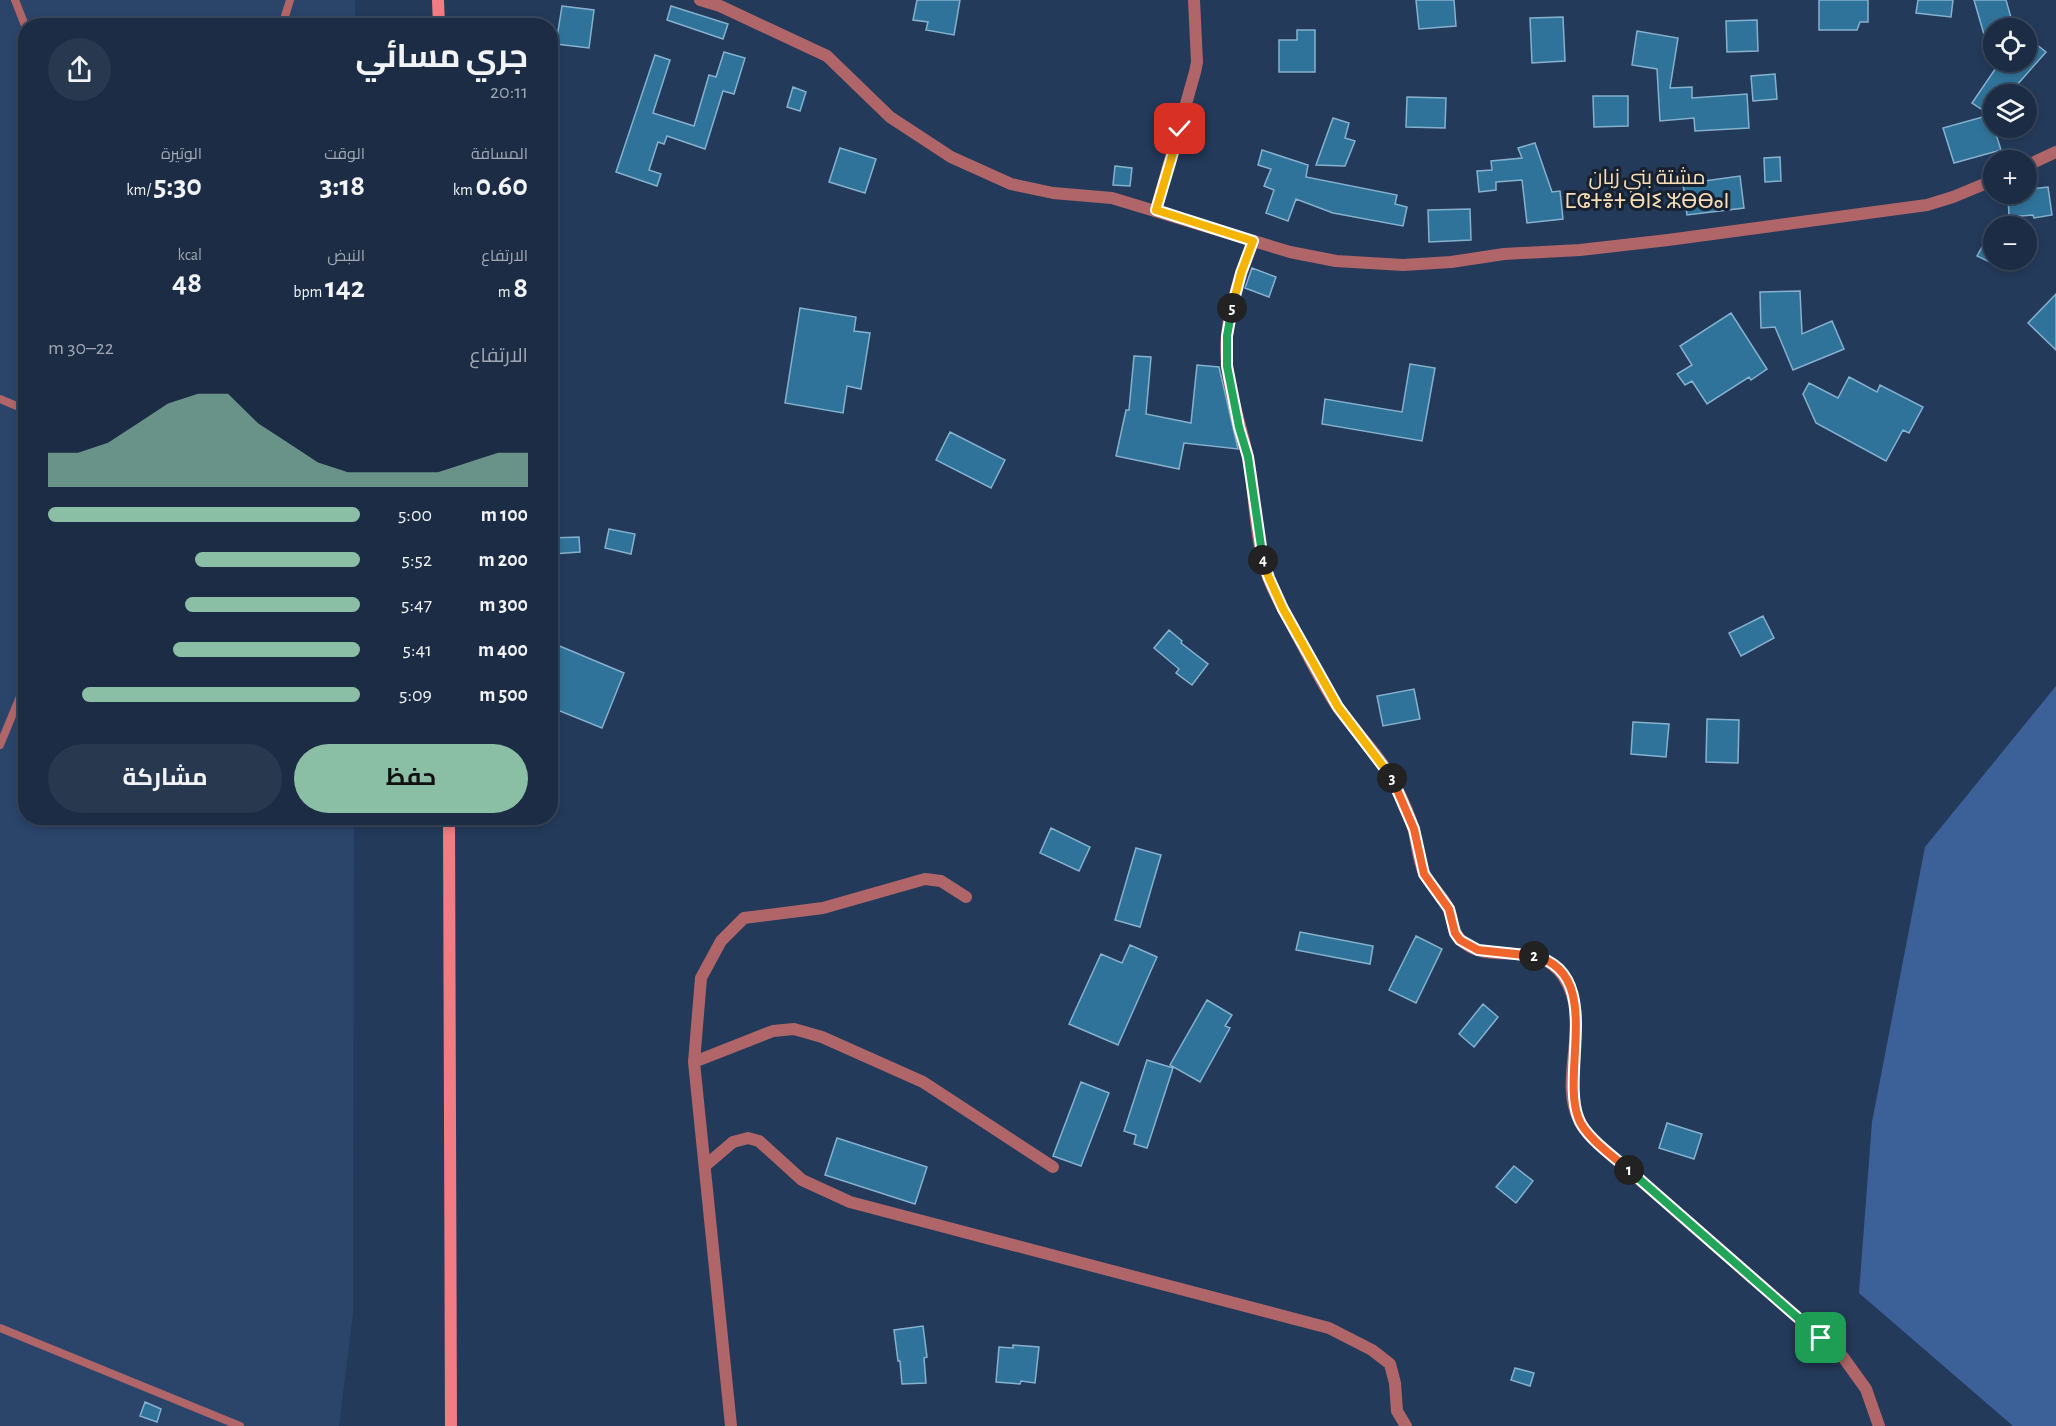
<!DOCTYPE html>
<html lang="ar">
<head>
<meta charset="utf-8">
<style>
	:root { --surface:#1b2c44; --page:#28384f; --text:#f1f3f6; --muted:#a0a7b2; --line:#39485d; --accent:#8abfa5 }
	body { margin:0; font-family:"Alegreya Sans",Cairo,"Noto Sans Tifinagh",sans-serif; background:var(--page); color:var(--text); direction:rtl; height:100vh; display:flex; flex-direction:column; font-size:22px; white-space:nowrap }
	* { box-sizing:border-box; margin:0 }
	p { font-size:20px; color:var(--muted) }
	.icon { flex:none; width:33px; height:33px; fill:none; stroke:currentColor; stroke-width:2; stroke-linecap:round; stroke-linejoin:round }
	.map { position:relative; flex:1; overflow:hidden; direction:ltr }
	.details { position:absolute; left:18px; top:18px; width:540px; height:807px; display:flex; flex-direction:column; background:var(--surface); border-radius:24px; box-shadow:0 3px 9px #0003,0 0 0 2px var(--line); direction:rtl }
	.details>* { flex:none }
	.buttons { position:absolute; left:1983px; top:18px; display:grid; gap:12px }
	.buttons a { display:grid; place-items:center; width:54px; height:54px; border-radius:50%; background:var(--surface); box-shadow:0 3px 9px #0003,0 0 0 2px var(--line); font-size:30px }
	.pin { position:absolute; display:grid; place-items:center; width:51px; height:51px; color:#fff; margin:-26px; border-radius:12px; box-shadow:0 3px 9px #0006 }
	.km { position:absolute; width:30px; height:30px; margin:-15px; border-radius:50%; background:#222; color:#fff; font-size:16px; line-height:30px; text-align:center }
	.round { display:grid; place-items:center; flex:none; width:63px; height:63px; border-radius:32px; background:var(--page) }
	.overview { display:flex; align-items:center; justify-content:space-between; height:102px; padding:0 30px }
	h1 { font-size:33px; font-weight:700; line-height:45px }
	.stats { display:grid; grid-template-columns:repeat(3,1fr); gap:9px; height:102px; padding:6px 30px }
	.stats div { display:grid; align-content:center }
	.stats b { font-size:30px; font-weight:700 }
	.stats small { font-size:16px; font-weight:400 }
	.stats p { font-size:16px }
	.chart { height:168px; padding:12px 30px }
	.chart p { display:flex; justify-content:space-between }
	.chart svg { width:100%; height:108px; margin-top:6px; fill:var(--accent); opacity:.7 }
	.action { display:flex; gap:12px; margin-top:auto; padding:12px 30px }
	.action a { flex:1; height:69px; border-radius:36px; background:var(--accent); color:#111; font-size:24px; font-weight:700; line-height:69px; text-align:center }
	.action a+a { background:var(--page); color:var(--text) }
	ul { padding:0 30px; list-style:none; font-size:20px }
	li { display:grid; grid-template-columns:96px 72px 1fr; align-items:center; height:45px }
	li i { height:15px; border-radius:8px; background:var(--accent) }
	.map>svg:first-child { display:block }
	.built { fill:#2b446a }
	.green { fill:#3c6198 }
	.building { fill:#30739a; stroke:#85b1ce; stroke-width:1.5 }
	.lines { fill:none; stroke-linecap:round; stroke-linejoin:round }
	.service { stroke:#b06669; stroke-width:8 }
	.minor { stroke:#b06669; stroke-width:12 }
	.secondary { stroke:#f27c83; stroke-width:12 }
	.split-1-casing { stroke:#fff; stroke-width:12 }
	.split-2-casing { stroke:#fff; stroke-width:12 }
	.split-3-casing { stroke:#fff; stroke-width:12 }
	.split-4-casing { stroke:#fff; stroke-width:12 }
	.split-5-casing { stroke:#fff; stroke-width:12 }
	.split-6-casing { stroke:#fff; stroke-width:12 }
	.split-1 { stroke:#22a559; stroke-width:8 }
	.split-2 { stroke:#f0652b; stroke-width:8 }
	.split-3 { stroke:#f0652b; stroke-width:8 }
	.split-4 { stroke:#f5b400; stroke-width:8 }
	.split-5 { stroke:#22a559; stroke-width:8 }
	.split-6 { stroke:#f5b400; stroke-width:8 }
	.labels { text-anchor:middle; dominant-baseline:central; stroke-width:6; stroke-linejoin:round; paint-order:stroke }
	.quarter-label { font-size:21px; fill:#f8deb6; stroke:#172130 }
</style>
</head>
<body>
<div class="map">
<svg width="2056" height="1426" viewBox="0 0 2056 1426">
	<rect width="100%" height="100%" fill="#243a5a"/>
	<!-- built -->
	<path class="built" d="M0,0H355V25L26,26V818H354L353,1313L339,1426H0Z"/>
	<!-- green -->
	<path class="green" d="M2056,686V1426H2013L1859,1293L1872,1122L1925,847Z"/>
	<!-- building -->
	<path class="building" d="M917,0H960L954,35L926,30L928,22L913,20Z
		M1416,0H1454L1456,26L1419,29Z
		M1819,0H1868V22H1860L1857,30H1819Z
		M1918,0H1953L1951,17L1916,13Z
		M1974,0H2006L2014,28H1994V54L1990,55Z
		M562,6L594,10L589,48L556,44Z
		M671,6L728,24L723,39L667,20Z
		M1563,17L1565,61L1532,63L1530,18Z
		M1757,20L1758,51L1727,52L1726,21Z
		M1297,30H1315V72H1279V40H1297Z
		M1637,31L1678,38L1670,88L1692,87V98L1747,94L1749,128L1695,131L1694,118L1660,121L1657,69L1632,65Z
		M2026,36L2046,52L2009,94H1994V128L2001,150L1954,163L1943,128L1990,115L1972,103L2000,62H2026Z
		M724,52L745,58L734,94L723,91L705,149L667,136L664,144L658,142L649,170L661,174L657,186L616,172L655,55L670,60L653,113L694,126L709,75L716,77Z
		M1775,74L1777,99L1753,101L1751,76Z
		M793,87L806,92L800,111L787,107Z
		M1593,96H1628V126L1594,127Z
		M1407,97L1446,98L1445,128L1406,127Z
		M1333,118L1349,123L1345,138L1355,141L1345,166L1316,165Z
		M1535,143L1552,192L1560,191L1563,219L1527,223L1522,180L1496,182V190L1479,192L1477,171L1492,170L1491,161L1522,158L1518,148Z
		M840,148L876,159L865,193L829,182Z
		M1262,150L1308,165L1306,177L1397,195L1395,204L1407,207L1403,226L1333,213L1296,199L1288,221L1266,213L1274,190L1264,186L1271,169L1258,165Z
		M1780,157L1781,181L1765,182L1764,158Z
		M1115,166L1132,168L1130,186L1113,185Z
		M1740,176L1744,208L1687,215L1683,184Z
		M2048,187L2052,215L2034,218L2033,215L2009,217L2008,194H2026L2030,193V189Z
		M1470,209L1471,240L1429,242L1428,210Z
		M1994,226V264L1977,256Z
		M1252,268L1276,277L1269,297L1245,288Z
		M1800,291L1802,334L1832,321L1844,349L1793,370L1775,327L1761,328L1760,292Z
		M2056,294V350L2028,323Z
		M800,308L856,317L854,331L870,333L861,389L847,386L843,413L785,403Z
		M1731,313L1767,369L1751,380L1749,377L1707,404L1692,381L1685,385L1677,374L1692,365L1680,346Z
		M1134,356L1151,357L1146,414L1191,423L1197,365L1219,367L1238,449L1184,443L1179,469L1116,456L1126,410H1129Z
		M1410,364L1435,368L1422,441L1322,424L1325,399L1402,412Z
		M1849,377L1877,392L1880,385L1923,407L1909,433L1903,430L1886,461L1816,423L1803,394L1809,383L1838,398Z
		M950,432L1005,460L991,488L936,460Z
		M609,529L635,534L631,554L605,548Z
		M579,537L580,552L552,554L551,538Z
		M1763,616L1774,638L1741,656L1729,633Z
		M1169,630L1182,641L1181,643L1208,664L1192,685L1176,673L1179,669L1154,648Z
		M550,642L624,673L602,728L550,707Z
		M1414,689L1420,719L1383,726L1377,696Z
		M1707,719L1739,720L1738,763L1706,762Z
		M1633,722L1669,724L1666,757L1631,754Z
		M1051,828L1090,847L1079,871L1040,853Z
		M1136,848L1161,855L1140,927L1115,920Z
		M1300,932L1373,946L1370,964L1296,950Z
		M1416,936L1442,949L1416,1003L1389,990Z
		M1130,945L1157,957L1118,1045L1069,1024L1101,954L1122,963Z
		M1207,1000L1232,1015L1225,1026L1230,1028L1200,1082L1170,1065Z
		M1483,1004L1498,1017L1474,1047L1459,1034Z
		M1147,1060L1173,1068L1147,1148L1134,1144L1136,1135L1124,1131Z
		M1081,1082L1109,1093L1081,1166L1053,1156Z
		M1667,1123L1702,1134L1694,1159L1659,1148Z
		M837,1138L927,1167L915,1204L825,1175Z
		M1514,1166L1533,1181L1516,1203L1496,1187Z
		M923,1326L927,1357L924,1358L926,1383L902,1384L900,1361H898L894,1330Z
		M1013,1345L1039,1347L1035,1383L1021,1381L1020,1384L996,1382L999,1347L1013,1348Z
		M1515,1368L1534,1373L1530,1386L1511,1380Z
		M145,1402L161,1409L157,1422L140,1416Z"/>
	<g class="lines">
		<!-- service -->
		<path class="service" d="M15,0L26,28
			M282,26L290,0
			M0,399L26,410
			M0,745L26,682
			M0,1328L240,1426"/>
		<!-- minor -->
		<path class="minor" d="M700,0L720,6L827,56L890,117L951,157L1011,184L1053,193L1112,198L1290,252L1336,261L1403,265L1451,262L1504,254L1580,250L1668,240L1927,205L1953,197L1994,180
			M2026,166L2056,152
			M1156,210L1195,72L1197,62L1194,0
			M1253,241C1242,271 1230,303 1227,335C1222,377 1240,418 1248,458C1255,492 1254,527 1263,561C1269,587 1285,611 1297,635C1310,659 1322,684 1337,706C1356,733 1381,756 1395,785C1403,800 1410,815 1414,831C1417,845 1418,860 1424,873C1430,886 1443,896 1449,909C1453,918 1452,932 1460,939C1486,968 1537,937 1563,976C1594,1022 1557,1076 1579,1120C1587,1138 1609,1153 1624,1166L1843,1357L1866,1389L1879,1426
			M694,1062L773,1031L794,1029L822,1037L923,1082L1053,1167
			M706,1165L733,1142L748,1138L759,1141L802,1180L850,1202L1329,1328L1372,1350L1390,1364L1395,1383L1397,1411L1406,1426
			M731,1426L694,1062L701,978L721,941L744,918L823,908L925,879L941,881L966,897"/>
		<!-- secondary -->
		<path class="secondary" d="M438,0L439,26
			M449,818L451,1426"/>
	</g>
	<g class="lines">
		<!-- split-1 casing -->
		<g class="split-1-casing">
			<path id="split-1" d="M1629,1170L1821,1338"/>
		</g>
		<!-- split-2 casing -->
		<g class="split-2-casing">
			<path id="split-2" d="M1534,956C1604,972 1561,1071 1578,1117C1584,1136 1614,1157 1629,1170"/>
		</g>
		<!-- split-3 casing -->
		<g class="split-3-casing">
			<path id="split-3" d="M1392,778L1414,829L1424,874L1449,909L1455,933L1460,940L1478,950L1534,956"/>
		</g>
		<!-- split-4 casing -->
		<g class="split-4-casing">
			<path id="split-4" d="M1263,560L1269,578L1283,609L1338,707L1392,778"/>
		</g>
		<!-- split-5 casing -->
		<g class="split-5-casing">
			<path id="split-5" d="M1232,308L1227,336V366L1239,427L1248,457L1263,560"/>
		</g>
		<!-- split-6 casing -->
		<g class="split-6-casing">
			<path id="split-6" d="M1180,129L1156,210L1253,241L1241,273L1232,308"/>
		</g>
		<!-- split-1 -->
		<use href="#split-1" class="split-1"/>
		<!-- split-2 -->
		<use href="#split-2" class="split-2"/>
		<!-- split-3 -->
		<use href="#split-3" class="split-3"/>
		<!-- split-4 -->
		<use href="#split-4" class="split-4"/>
		<!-- split-5 -->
		<use href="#split-5" class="split-5"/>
		<!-- split-6 -->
		<use href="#split-6" class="split-6"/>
	</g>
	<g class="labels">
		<!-- quarter labels -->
		<g class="quarter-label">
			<text x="1647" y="177">مشتة بني زبان<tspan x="1647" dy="24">ⵎⵛⵜⴻⵜ ⴱⵏⵉ ⵣⴱⴱⴰⵏ</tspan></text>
		</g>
	</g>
</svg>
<div class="buttons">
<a><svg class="icon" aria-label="locate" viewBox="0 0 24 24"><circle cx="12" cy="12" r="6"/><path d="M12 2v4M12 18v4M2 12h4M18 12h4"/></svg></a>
<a><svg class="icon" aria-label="layers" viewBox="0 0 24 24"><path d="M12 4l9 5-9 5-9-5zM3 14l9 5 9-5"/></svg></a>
<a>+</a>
<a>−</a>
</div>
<div class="pin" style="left:1821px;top:1338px;background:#1e9e55"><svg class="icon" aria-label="arrive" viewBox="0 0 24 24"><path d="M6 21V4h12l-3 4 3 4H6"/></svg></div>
<div class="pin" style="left:1180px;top:129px;background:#d93025"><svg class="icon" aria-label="check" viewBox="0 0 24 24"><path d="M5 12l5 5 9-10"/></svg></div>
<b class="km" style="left:1629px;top:1170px">1</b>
<b class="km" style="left:1534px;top:956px">2</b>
<b class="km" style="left:1392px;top:778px">3</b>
<b class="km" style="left:1263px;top:560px">4</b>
<b class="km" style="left:1232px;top:308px">5</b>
<section class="details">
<div class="overview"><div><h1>جري مسائي</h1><p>20:11</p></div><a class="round"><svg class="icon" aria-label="share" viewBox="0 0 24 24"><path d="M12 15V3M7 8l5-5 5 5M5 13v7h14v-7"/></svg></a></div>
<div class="stats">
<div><p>المسافة</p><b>0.60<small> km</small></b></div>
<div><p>الوقت</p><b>3:18</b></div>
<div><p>الوتيرة</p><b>5:30<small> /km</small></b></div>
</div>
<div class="stats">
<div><p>الارتفاع</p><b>8<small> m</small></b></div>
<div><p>النبض</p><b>142<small> bpm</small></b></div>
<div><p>kcal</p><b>48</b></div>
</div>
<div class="chart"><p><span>الارتفاع</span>22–30 m</p>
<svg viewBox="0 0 160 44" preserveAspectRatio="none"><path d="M0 44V30L10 30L20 26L30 18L40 10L50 6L60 6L70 18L80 26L90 34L100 38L110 38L120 38L130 38L140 34L150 30L160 30V44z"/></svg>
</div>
<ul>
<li><b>100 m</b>5:00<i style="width:100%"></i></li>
<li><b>200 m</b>5:52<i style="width:53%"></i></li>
<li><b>300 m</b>5:47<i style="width:56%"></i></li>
<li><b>400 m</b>5:41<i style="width:60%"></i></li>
<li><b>500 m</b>5:09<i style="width:89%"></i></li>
</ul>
<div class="action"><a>حفظ</a><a>مشاركة</a></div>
</section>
</div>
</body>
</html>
